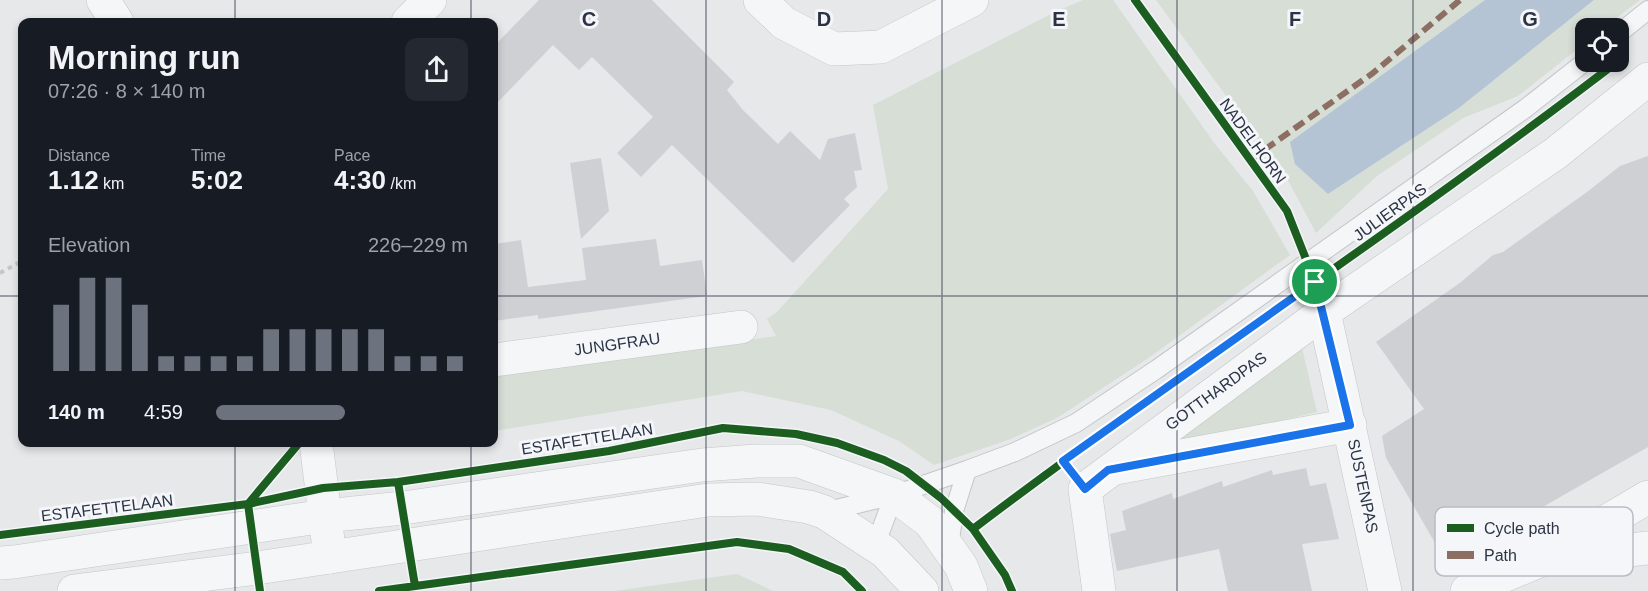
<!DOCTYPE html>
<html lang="en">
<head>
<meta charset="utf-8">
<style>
	:root { --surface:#171b24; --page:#242831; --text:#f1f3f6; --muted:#9ea1a6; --accent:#6c737f }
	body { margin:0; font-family:Helvetica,sans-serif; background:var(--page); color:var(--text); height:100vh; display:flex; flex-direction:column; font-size:22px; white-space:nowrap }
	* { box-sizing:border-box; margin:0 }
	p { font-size:20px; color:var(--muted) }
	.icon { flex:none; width:33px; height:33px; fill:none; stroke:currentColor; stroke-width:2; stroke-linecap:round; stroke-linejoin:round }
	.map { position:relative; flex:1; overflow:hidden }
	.details { position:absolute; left:18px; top:18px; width:480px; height:429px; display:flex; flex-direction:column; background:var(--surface); border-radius:12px; box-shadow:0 3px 9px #0003 }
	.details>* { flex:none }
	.controls { position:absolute; left:1575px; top:18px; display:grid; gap:12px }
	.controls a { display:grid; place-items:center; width:54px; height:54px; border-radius:12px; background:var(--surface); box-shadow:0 3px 9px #0003; font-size:30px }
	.pin { position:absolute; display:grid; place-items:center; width:51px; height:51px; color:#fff; margin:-26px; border:3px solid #fff; border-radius:50%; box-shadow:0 2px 6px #0007 }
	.round { display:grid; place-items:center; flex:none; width:63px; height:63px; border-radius:12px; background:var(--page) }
	.overview { display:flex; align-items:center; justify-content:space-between; height:102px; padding:0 30px }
	h1 { font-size:33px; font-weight:700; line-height:45px }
	.stats { display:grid; grid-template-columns:repeat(3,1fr); gap:9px; height:102px; padding:6px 30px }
	.stats div { display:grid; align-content:center }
	.stats b { font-size:26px; font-weight:700 }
	.stats small { font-size:16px; font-weight:400 }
	.stats p { font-size:16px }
	.chart { height:168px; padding:12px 30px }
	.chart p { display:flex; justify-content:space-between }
	.chart svg { width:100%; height:108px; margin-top:6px; stroke:var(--accent); stroke-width:6 }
	ul { padding:0 30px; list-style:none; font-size:20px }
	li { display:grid; grid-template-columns:96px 72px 1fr; align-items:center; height:45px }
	li i { height:15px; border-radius:8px; background:var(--accent) }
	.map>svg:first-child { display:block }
	.green { fill:#d6ded6 }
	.water { fill:#b4c4d5 }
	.building { fill:#ced0d3 }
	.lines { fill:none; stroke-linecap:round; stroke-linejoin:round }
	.service-casing { stroke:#c4c6c8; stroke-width:20 }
	.minor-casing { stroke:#c4c6c8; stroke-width:34 }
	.tertiary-casing { stroke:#c4c6c8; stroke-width:34 }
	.path { stroke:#c5c6ca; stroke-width:4; stroke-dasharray:4.5 4.5; stroke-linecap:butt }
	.service { stroke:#f5f6f7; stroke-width:18 }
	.minor { stroke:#f5f6f7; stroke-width:33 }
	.tertiary { stroke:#f5f6f7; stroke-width:33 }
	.quiet { stroke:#8d6e63; stroke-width:6; stroke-dasharray:12 6; stroke-linecap:butt }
	.cycleway-casing { stroke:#f4f6f9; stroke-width:11 }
	.cycleway { stroke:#1b5e20; stroke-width:8 }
	.route-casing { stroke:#fff; stroke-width:12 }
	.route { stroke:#1a73e8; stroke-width:8 }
	.grid { fill:none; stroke:#2b3445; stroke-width:1.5; stroke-opacity:0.55 }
	.labels { text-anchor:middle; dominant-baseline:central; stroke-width:6; stroke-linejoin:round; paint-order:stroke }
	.street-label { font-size:16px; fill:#2b3445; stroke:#f4f6f9 }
	.key { fill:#f4f6f9; stroke:#b8bcc3; stroke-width:1.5 }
	.key-label { font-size:16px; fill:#2b3445 }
	.grid-label { font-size:20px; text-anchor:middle; font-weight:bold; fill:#2b3445; stroke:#f4f6f9; stroke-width:6; stroke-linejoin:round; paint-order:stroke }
</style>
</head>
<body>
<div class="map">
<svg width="1648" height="591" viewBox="0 0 1648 591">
	<rect width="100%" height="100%" fill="#e6e8ea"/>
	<!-- green -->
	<path class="green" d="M1083,0H1113L1215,144L1253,191L1290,255L1150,357L1057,418L1008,440L934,465L899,441L831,410L742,391L494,431V376L776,336L767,319L777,312L888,189L873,105L1057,11Z
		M1156,0H1485L1328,194L1459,108L1594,0H1640L1603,28H1586L1585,43L1518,96L1463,118L1377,176L1316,233L1289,182Z
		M1302,348L1317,412L1158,450Z
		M737,574L773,591H614Z"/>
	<!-- water -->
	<path class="water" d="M1485,0H1594L1459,108L1328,194L1295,164L1290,142Z"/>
	<!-- building -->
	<path class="building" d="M539,0H652L734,82L727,90L743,110L778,144L790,131L820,160L828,139L855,133L862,170L854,171L857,187L844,199L850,205L793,263L672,145L641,177L617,153L653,117L592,57L579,70L553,45L494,106V46Z
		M1648,156V447L1446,562L1386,458L1382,436L1424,409L1376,342L1461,282L1493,255L1503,252L1587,192L1620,166Z
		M601,158L609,211L581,239L570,163Z
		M656,239L660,266L702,260L707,296L538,319V315L494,321V244L521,240L528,287L586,280L582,248Z
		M1306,468L1310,486L1326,483L1339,539L1302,544L1312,591H1228L1219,549L1117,571L1110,534L1126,530L1122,511L1172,493L1173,499L1222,481L1223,487L1272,470L1273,475Z"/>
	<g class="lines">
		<!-- service casing -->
		<g class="service-casing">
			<path id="service" d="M1618,34L1648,10
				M824,512L894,495L967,470L1015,452L1076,423L1157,369L1526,108L1586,61
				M875,546L894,495
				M949,547L954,511L967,470"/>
		</g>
		<!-- minor casing -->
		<g class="minor-casing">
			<path id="minor" d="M103,0L117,22
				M760,0L784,23L834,49L881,47L972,0
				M408,22L430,0
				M1324,312L1385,591
				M494,360L741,327
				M316,442L330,557
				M1116,468L1350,425
				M1550,559L1648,548
				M1099,591L1085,489L1324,312L1556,153L1648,79
				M1467,591L1539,561L1648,497"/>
		</g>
		<!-- tertiary casing -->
		<g class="tertiary-casing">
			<path id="tertiary" d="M0,563L14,562L325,516L403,508L702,465L756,461H799L894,495L930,522L961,566L971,591
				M74,591L257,568L708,500L757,499L809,507L824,512L885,552L922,591"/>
		</g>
		<!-- path -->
		<path class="path" d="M0,273L22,261"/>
		<!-- service -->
		<use href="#service" class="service"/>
		<!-- minor -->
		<use href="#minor" class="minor"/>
		<!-- tertiary -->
		<use href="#tertiary" class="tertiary"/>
		<!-- quiet -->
		<path class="quiet" d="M1250,160L1373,73L1460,0"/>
		<!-- cycleway casing -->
		<g class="cycleway-casing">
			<path id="cycleway" d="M1135,0L1287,211L1315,282L1324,312
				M398,482L415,586
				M973,529C1184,369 1407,223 1617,62
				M0,535L248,504L323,488L398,482L609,451L723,428L796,434L837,443L884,460L906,471L941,498L973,529L1005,575L1012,591
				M260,591L248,504L300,442
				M379,591L737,542L789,549L843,572L862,591"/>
		</g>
		<!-- cycleway -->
		<use href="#cycleway" class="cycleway"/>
	</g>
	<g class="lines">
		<!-- route casing -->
		<g class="route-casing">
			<path id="route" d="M1315,282L1350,425L1108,470L1085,489L1063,461Z"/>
		</g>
		<!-- route -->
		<use href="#route" class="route"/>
	</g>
	<!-- grid -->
	<path class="grid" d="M235,0V22M471,0V22M706,0V591M942,0V591M1177,0V591M1413,0V591M0,296H22M494,296H1648M235,442V591M471,442V591"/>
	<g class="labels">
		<!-- street labels -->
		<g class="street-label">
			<text transform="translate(1253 141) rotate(54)">NADELHORN</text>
			<text transform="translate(1390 212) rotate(-36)">JULIERPAS</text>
			<text transform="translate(617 344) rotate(-8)">JUNGFRAU</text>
			<text transform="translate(1216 391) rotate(-36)">GOTTHARDPAS</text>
			<text transform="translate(587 439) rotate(-9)">ESTAFETTELAAN</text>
			<text transform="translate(1363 486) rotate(78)">SUSTENPAS</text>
			<text transform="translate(107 508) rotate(-7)">ESTAFETTELAAN</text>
		</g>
	</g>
	<!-- legend -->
	<rect x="1435" y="507" width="198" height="69" rx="9" class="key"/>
	<rect x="1447" y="524" width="27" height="8" fill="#1b5e20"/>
	<rect x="1447" y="551" width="27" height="8" fill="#8d6e63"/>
	<g class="key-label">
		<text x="1484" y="534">Cycle path</text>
		<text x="1484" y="561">Path</text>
	</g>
	<g class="grid-label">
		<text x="589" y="26">C</text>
		<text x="824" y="26">D</text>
		<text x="1059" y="26">E</text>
		<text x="1295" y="26">F</text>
		<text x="1530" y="26">G</text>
	</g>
</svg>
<div class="controls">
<a><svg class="icon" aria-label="locate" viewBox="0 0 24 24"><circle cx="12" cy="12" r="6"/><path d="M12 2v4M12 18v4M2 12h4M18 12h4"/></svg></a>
</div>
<div class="pin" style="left:1315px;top:282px;background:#1e9e55"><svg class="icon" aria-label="arrive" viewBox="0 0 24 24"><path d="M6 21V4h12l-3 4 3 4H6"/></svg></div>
<section class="details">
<div class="overview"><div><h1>Morning run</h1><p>07:26 · 8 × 140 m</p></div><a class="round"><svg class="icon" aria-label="share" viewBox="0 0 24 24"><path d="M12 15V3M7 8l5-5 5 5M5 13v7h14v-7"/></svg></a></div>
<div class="stats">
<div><p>Distance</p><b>1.12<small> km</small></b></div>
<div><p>Time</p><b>5:02</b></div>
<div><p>Pace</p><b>4:30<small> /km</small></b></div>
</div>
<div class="chart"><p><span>Elevation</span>226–229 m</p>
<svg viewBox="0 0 160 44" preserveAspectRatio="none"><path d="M5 44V17M15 44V6M25 44V6M35 44V17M45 44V38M55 44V38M65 44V38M75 44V38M85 44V27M95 44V27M105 44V27M115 44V27M125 44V27M135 44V38M145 44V38M155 44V38"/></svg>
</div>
<ul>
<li><b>140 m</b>4:59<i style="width:51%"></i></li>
</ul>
</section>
</div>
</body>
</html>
